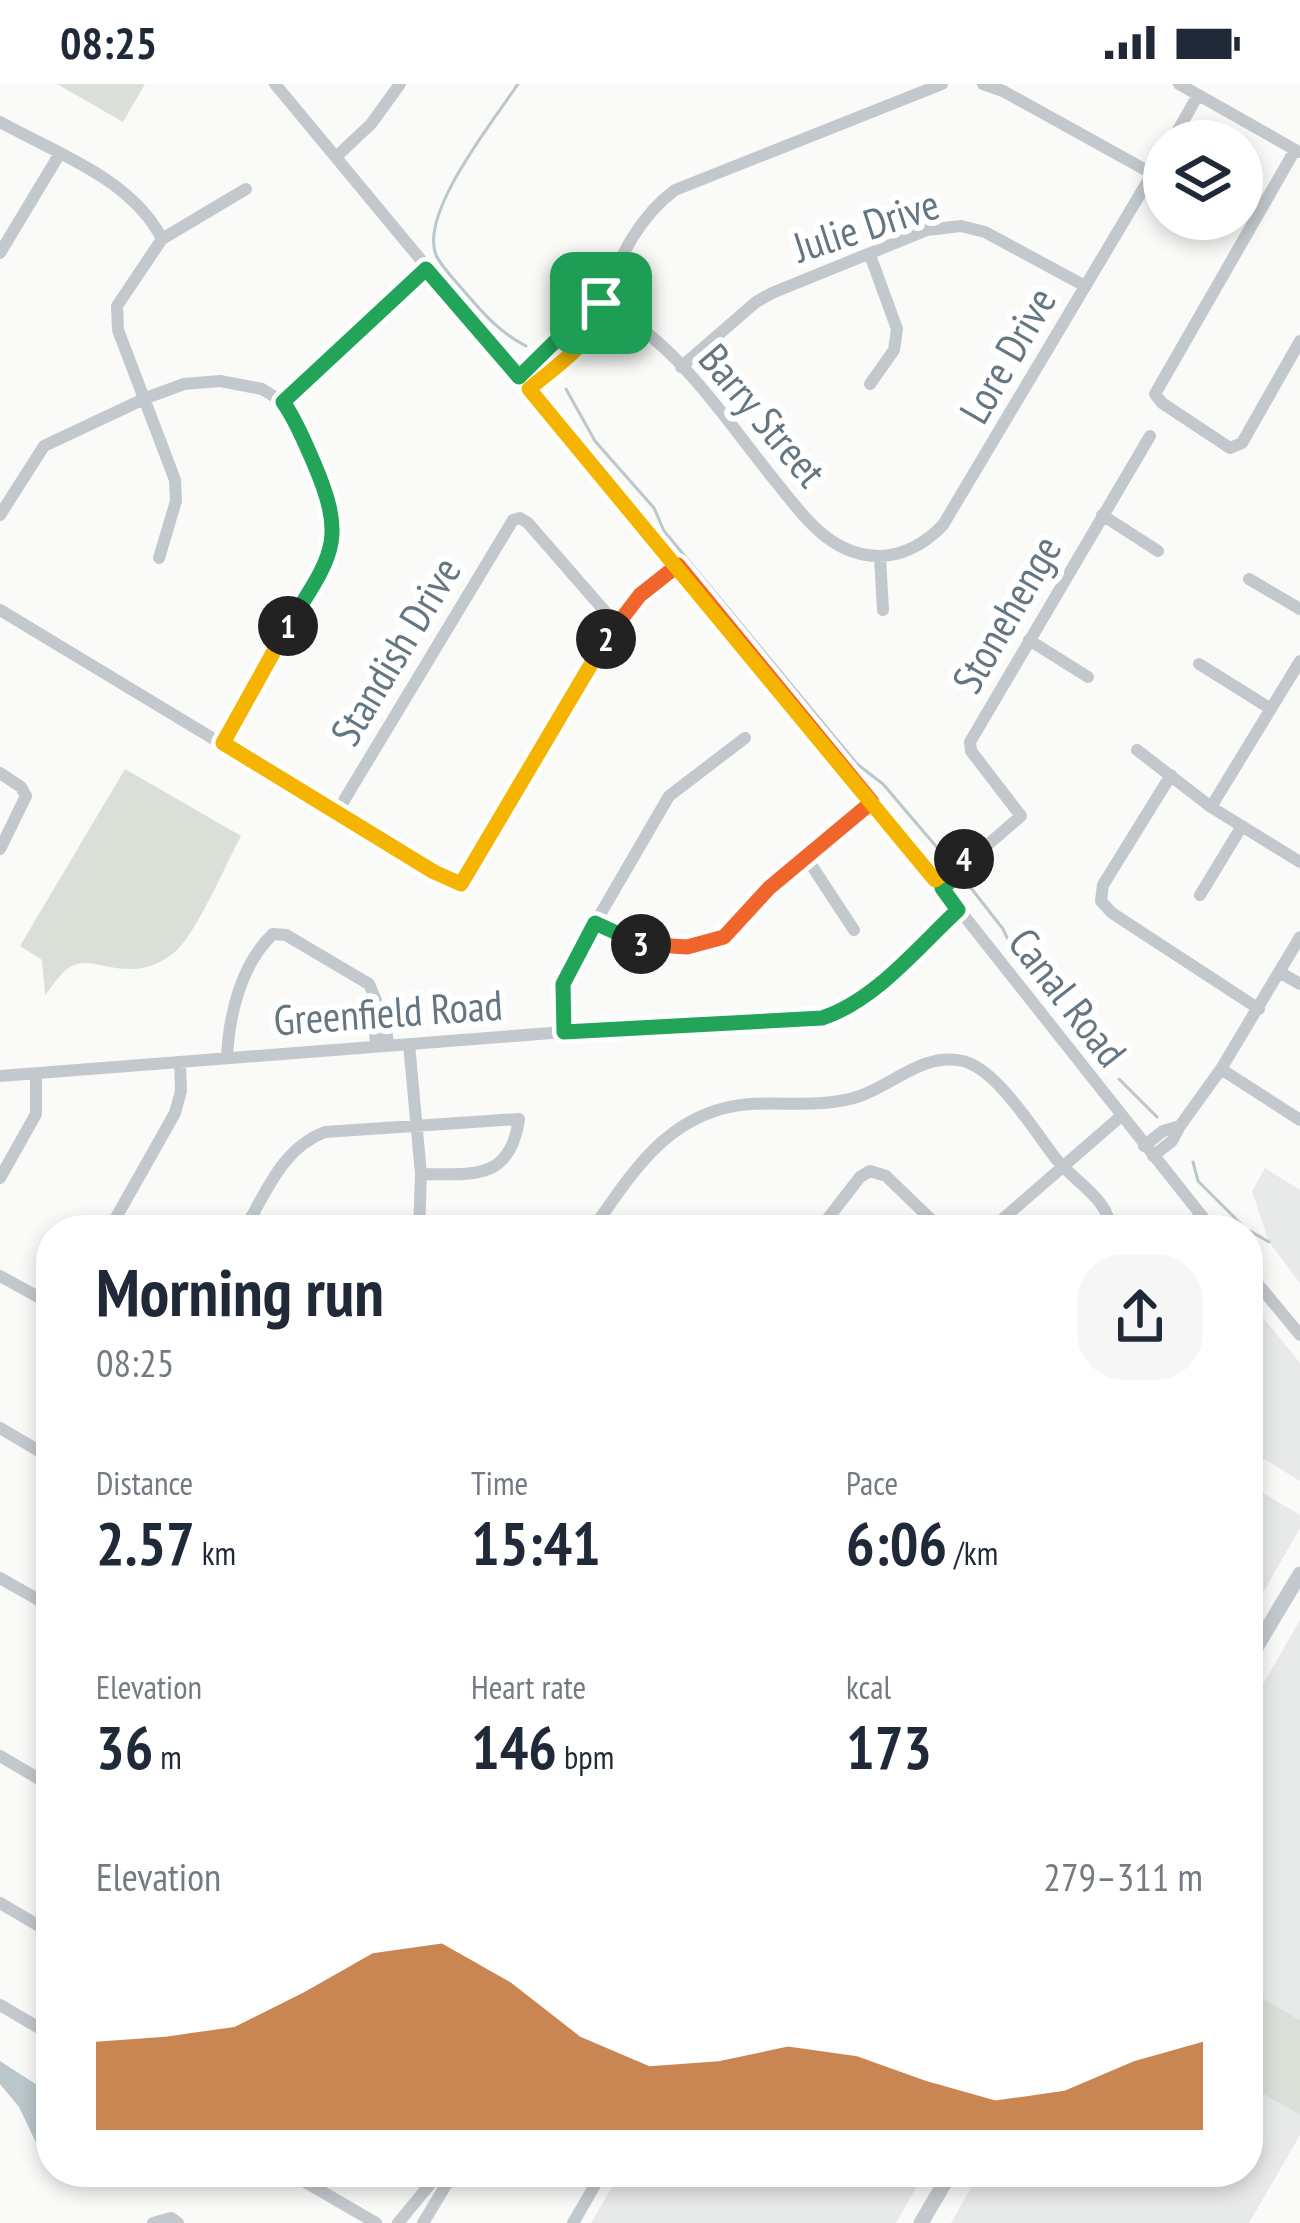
<!DOCTYPE html>
<html lang="en">
<head>
<meta charset="utf-8">
<style>
	:root { --surface:#fff; --page:#f6f6f7; --text:#1f2937; --muted:#747a83; --accent:#b45309 }
	body { margin:0; font-family:"PT Sans Narrow",sans-serif; background:var(--page); color:var(--text); height:100vh; display:flex; flex-direction:column; font-size:45px; white-space:nowrap }
	* { box-sizing:border-box; margin:0 }
	p { font-size:39px; color:var(--muted) }
	.icon { flex:none; width:66px; height:66px; fill:none; stroke:currentColor; stroke-width:2; stroke-linecap:round; stroke-linejoin:round }
	.map { position:relative; flex:1; overflow:hidden }
	.drawer { position:absolute; left:36px; top:1131px; width:1227px; height:972px; display:flex; flex-direction:column; background:var(--surface); border-radius:48px; box-shadow:0 6px 18px #0003 }
	.drawer>* { flex:none }
	.controls { position:absolute; left:1143px; top:36px; display:grid; gap:24px }
	.controls a { display:grid; place-items:center; width:120px; height:120px; border-radius:50%; background:var(--surface); box-shadow:0 6px 18px #0003; font-size:60px }
	.pin { position:absolute; display:grid; place-items:center; width:102px; height:102px; color:#fff; margin:-51px; border-radius:24px; box-shadow:0 6px 18px #0006 }
	.km { position:absolute; width:60px; height:60px; margin:-30px; border-radius:50%; background:#222; color:#fff; font-size:33px; line-height:60px; text-align:center }
	.round { display:grid; place-items:center; flex:none; width:126px; height:126px; border-radius:48px; background:var(--page) }
	.overview { display:flex; align-items:center; justify-content:space-between; height:204px; padding:0 60px }
	h1 { font-size:66px; font-weight:700; line-height:90px }
	.stats { display:grid; grid-template-columns:repeat(3,1fr); gap:18px; height:204px; padding:12px 60px }
	.stats div { display:grid; align-content:center }
	.stats b { font-size:60px; font-weight:700 }
	.stats small { font-size:33px; font-weight:400 }
	.stats p { font-size:33px }
	.chart { height:336px; padding:24px 60px }
	.chart p { display:flex; justify-content:space-between }
	.chart svg { width:100%; height:216px; margin-top:12px; fill:var(--accent); opacity:.7 }
	.status { display:flex; justify-content:space-between; align-items:center; height:84px; padding:0 60px; background:var(--surface); direction:ltr }
	.status svg { height:33px; fill:currentColor }
	.map>svg:first-child { display:block }
	.built { fill:#e8e9e9 }
	.green { fill:#dadfd7 }
	.water { fill:#bbc7cb }
	.lines { fill:none; stroke-linecap:round; stroke-linejoin:round }
	.stream { stroke:#bbc7cb; stroke-width:3 }
	.minor { stroke:#c3c8cc; stroke-width:12 }
	.major { stroke:#c3c9ce; stroke-width:15 }
	.split-1-casing { stroke:#fff; stroke-width:24 }
	.split-2-casing { stroke:#fff; stroke-width:24 }
	.split-3-casing { stroke:#fff; stroke-width:24 }
	.split-4-casing { stroke:#fff; stroke-width:24 }
	.split-5-casing { stroke:#fff; stroke-width:24 }
	.split-1 { stroke:#22a559; stroke-width:15 }
	.split-2 { stroke:#f5b400; stroke-width:15 }
	.split-3 { stroke:#f0652b; stroke-width:15 }
	.split-4 { stroke:#22a559; stroke-width:15 }
	.split-5 { stroke:#f5b400; stroke-width:15 }
	.labels { text-anchor:middle; dominant-baseline:central; stroke-width:12; stroke-linejoin:round; paint-order:stroke }
	.street-label { font-size:42px; fill:#657683; stroke:#fff }
</style>
</head>
<body>
<div class="status"><b>08:25</b><svg viewBox="0 0 49 12"><path d="M0 12V9h3v3zM5 12V6h3v6zM10 12V3h3v9zM15 12V0h3v12zM26 1h20v11H26zM47 4h2v5h-2z"/></svg></div>
<div class="map">
<svg width="1300" height="2139" viewBox="0 0 1300 2139">
	<rect width="100%" height="100%" fill="#fafaf8"/>
	<!-- built -->
	<path class="built" d="M1265,1084L1300,1106V1199L1269,1158L1252,1107Z
		M1248,1215L1300,1279V1397L1250,1366L1256,1354L1248,1348Z
		M1248,1400L1300,1431V1444L1251,1530Z
		M1300,1536V1936L1248,1906V1626Z
		M1248,2001L1300,2031V2051L1249,2139H951L980,2088H1248Z
		M621,2088H925L896,2139H591Z"/>
	<!-- green -->
	<path class="green" d="M57,0H145L123,38Z
		M125,685L241,752C227,778 196,850 176,867C130,906 94,867 70,883C60,889 52,903 45,911L42,876L20,862Z
		M1248,1906L1300,1936V2031L1248,2001Z"/>
	<!-- water -->
	<path class="water" d="M0,1977L51,2010V2075L40,2067L19,2023L0,2000Z"/>
	<g class="lines">
		<!-- stream -->
		<path class="stream" d="M518,0C494,36 419,129 436,171C442,184 455,196 464,207C483,229 500,249 526,262
			M566,305L595,357L654,424L664,447L857,680L883,700L940,767
			M971,804L1003,845L1011,862L1102,975
			M1119,995L1157,1033
			M1193,1078L1198,1097L1247,1146
			M1250,1147L1269,1158"/>
		<!-- minor -->
		<path class="minor" d="M275,0L942,804L1213,1146
			M942,0L675,106C636,135 620,175 601,219C676,256 724,334 776,398C795,421 815,450 842,463C880,482 916,469 943,441L1164,70
			M983,0L1003,7L1153,90
			M1179,0L1299,68
			M0,38C56,69 132,95 162,155
			M1172,57L1198,11
			M1295,66L1155,310L1162,319L1230,364L1242,359L1300,257
			M336,73L371,40L400,0
			M0,169L59,71
			M681,283L756,218L772,209L927,146L961,142L985,148L1085,202
			M519,293L585,228L601,219C597,257 557,281 529,305
			M870,300L894,266L897,245L870,171
			M283,318L426,185
			M0,431L44,362L146,314L184,300L220,297L262,305L283,318L295,337L332,426L333,457L325,483L273,566L223,659
			M1102,431L1158,467
			M880,473L883,526
			M159,474L176,417L175,396L118,246L117,222L162,155L246,105
			M1249,495L1300,525
			M0,526L434,788L461,800L615,539L640,511L678,481
			M1029,556L1088,593
			M1199,580L1271,625
			M1137,666L1211,723L1300,778
			M0,689L21,703L26,712L0,765
			M1171,691L1103,801L1101,817L1112,829L1259,925
			M1211,723L1300,577
			M337,728L513,436L520,434L528,439L615,539
			M978,769L1021,732L971,667L970,658L1150,352
			M806,773L854,846
			M935,796L978,769L964,787L942,804
			M1200,811L1242,742
			M595,839C633,860 687,878 727,850C745,838 755,817 771,802C803,772 838,746 872,718
			M1279,888L1300,900
			M564,948L562,915L569,884L669,712L745,654
			M409,960L421,1090L419,1146
			M376,962L374,932L380,926L385,932L388,961
			M227,973C229,931 241,880 273,850L286,851L369,900L380,926
			M1221,985L1300,1036
			M0,992L564,948L822,934C875,917 918,863 958,826
			M1180,1042L1221,985L1300,853
			M1144,1062L1163,1047L1180,1042L1172,1057L1153,1072
			M0,1094L36,1030V990
			M202,1138L216,1146
			M109,1146L175,1029L181,1007L180,978
			M244,1146C266,1109 282,1064 325,1048L519,1035C510,1098 472,1090 421,1090
			M592,1146C634,1086 670,1026 750,1020C787,1018 825,1024 860,1012C894,1000 924,968 963,977C997,985 1035,1048 1057,1076C1075,1098 1111,1117 1110,1146
			M819,1146L860,1093L870,1087L886,1092L942,1146
			M990,1146L1120,1033
			M1248,1188L1300,1251
			M0,1192L51,1220
			M0,1344L51,1374
			M0,1494L51,1523
			M0,1672L51,1702
			M0,1819L51,1849
			M0,1921L51,1951
			M288,2088L376,2139
			M153,2139L171,2134L178,2139
			M398,2139L436,2093L447,2088L446,2101L423,2139
			M573,2139L598,2096L584,2088"/>
		<!-- major -->
		<path class="major" d="M1248,1577L1300,1490
			M921,2139L951,2088"/>
	</g>
	<g class="lines">
		<!-- split-1 casing -->
		<g class="split-1-casing">
			<path id="split-1" d="M288,542C332,471 348,458 313,377C304,357 296,336 283,318L426,185L519,293L585,228L601,219"/>
		</g>
		<!-- split-2 casing -->
		<g class="split-2-casing">
			<path id="split-2" d="M288,542L223,659L434,788L461,800L606,555"/>
		</g>
		<!-- split-3 casing -->
		<g class="split-3-casing">
			<path id="split-3" d="M606,555L640,511L678,481L872,718L769,804L724,853L687,863L641,860"/>
		</g>
		<!-- split-4 casing -->
		<g class="split-4-casing">
			<path id="split-4" d="M641,860L595,839L563,900L564,948L822,934C875,917 918,863 958,826L942,804L964,787L978,769L964,775"/>
		</g>
		<!-- split-5 casing -->
		<g class="split-5-casing">
			<path id="split-5" d="M601,219C597,257 557,281 529,305L935,796L964,775"/>
		</g>
		<!-- split-1 -->
		<use href="#split-1" class="split-1"/>
		<!-- split-2 -->
		<use href="#split-2" class="split-2"/>
		<!-- split-3 -->
		<use href="#split-3" class="split-3"/>
		<!-- split-4 -->
		<use href="#split-4" class="split-4"/>
		<!-- split-5 -->
		<use href="#split-5" class="split-5"/>
	</g>
	<g class="labels">
		<!-- street labels -->
		<g class="street-label">
			<text transform="translate(866 141) rotate(-18)">Julie Drive</text>
			<text transform="translate(1007 271) rotate(-60)">Lore Drive</text>
			<text transform="translate(763 331) rotate(50)">Barry Street</text>
			<text transform="translate(1006 530) rotate(-60)">Stonehenge</text>
			<text transform="translate(395 567) rotate(-59)">Standish Drive</text>
			<text transform="translate(1068 913) rotate(52)">Canal Road</text>
			<text transform="translate(388 928) rotate(-4)">Greenfield Road</text>
		</g>
	</g>
</svg>
<div class="controls">
<a><svg class="icon" aria-label="layers" viewBox="0 0 24 24"><path d="M12 4l9 5-9 5-9-5zM3 14l9 5 9-5"/></svg></a>
</div>
<div class="pin" style="left:601px;top:219px;background:#1e9e55"><svg class="icon" aria-label="arrive" viewBox="0 0 24 24"><path d="M6 21V4h12l-3 4 3 4H6"/></svg></div>
<b class="km" style="left:288px;top:542px">1</b>
<b class="km" style="left:606px;top:555px">2</b>
<b class="km" style="left:641px;top:860px">3</b>
<b class="km" style="left:964px;top:775px">4</b>
<section class="drawer">
<div class="overview"><div><h1>Morning run</h1><p>08:25</p></div><a class="round"><svg class="icon" aria-label="share" viewBox="0 0 24 24"><path d="M12 15V3M7 8l5-5 5 5M5 13v7h14v-7"/></svg></a></div>
<div class="stats">
<div><p>Distance</p><b>2.57<small> km</small></b></div>
<div><p>Time</p><b>15:41</b></div>
<div><p>Pace</p><b>6:06<small> /km</small></b></div>
</div>
<div class="stats">
<div><p>Elevation</p><b>36<small> m</small></b></div>
<div><p>Heart rate</p><b>146<small> bpm</small></b></div>
<div><p>kcal</p><b>173</b></div>
</div>
<div class="chart"><p><span>Elevation</span>279–311 m</p>
<svg viewBox="0 0 160 44" preserveAspectRatio="none"><path d="M0 44V26L10 25L20 23L30 16L40 8L50 6L60 14L70 25L80 31L90 30L100 27L110 29L120 34L130 38L140 36L150 30L160 26V44z"/></svg>
</div>
</section>
</div>
</body>
</html>
